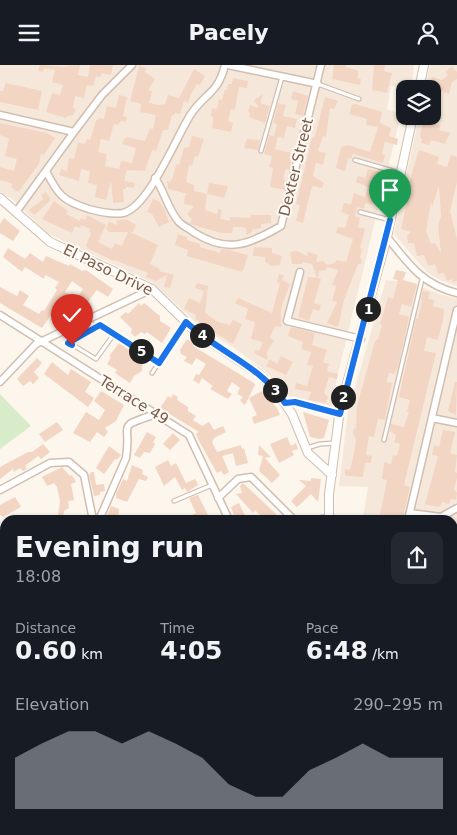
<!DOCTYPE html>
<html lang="en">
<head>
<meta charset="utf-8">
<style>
	:root { --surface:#171b24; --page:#242831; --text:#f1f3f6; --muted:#9ea1a6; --accent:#8c9099 }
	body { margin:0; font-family:"DejaVu Sans",sans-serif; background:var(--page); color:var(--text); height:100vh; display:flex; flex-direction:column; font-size:19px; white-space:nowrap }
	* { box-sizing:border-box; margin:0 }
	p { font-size:16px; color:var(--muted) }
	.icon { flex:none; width:28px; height:28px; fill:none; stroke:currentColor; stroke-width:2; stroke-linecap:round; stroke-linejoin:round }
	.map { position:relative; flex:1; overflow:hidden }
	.panel { position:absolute; left:0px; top:450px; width:458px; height:320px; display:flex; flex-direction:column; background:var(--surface); border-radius:15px 15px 0 0; box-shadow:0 1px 4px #0004 }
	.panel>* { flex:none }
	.tools { position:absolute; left:396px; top:15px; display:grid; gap:10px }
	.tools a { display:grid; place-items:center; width:45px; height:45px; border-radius:10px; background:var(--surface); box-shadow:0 1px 4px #0004; font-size:25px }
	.pin { position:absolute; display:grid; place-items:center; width:42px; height:42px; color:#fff; margin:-51px -21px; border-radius:50% 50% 50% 0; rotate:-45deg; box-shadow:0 0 5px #0007 }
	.pin .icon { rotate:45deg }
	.km { position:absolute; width:25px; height:25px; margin:-12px; border-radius:50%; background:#222; color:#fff; font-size:14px; line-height:25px; text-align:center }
	.round { display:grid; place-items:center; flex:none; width:52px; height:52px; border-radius:10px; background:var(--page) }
	.headline { display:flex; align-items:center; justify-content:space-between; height:85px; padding:0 15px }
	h1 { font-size:28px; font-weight:800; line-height:38px }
	.figures { display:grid; grid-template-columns:repeat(3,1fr); gap:8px; height:85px; padding:5px 15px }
	.figures div { display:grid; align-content:center }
	.figures b { font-size:25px; font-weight:800 }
	.figures small { font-size:14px; font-weight:400 }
	.figures p { font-size:14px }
	.chart { height:140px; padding:10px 15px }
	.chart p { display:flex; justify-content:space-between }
	.chart svg { width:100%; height:90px; margin-top:5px; fill:var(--accent); opacity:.7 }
	header { display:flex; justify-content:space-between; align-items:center; height:65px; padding:0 15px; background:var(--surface); font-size:22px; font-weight:800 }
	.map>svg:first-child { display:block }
	.residential { fill:#f5e8da }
	.education { fill:#f3e8fa }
	.green { fill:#d8ecc9 }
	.building { fill:#f3d5c3; fill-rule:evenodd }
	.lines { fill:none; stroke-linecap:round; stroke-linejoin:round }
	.service-casing { stroke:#d1beb0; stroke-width:5.5 }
	.minor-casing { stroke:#d1beb0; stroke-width:9 }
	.tertiary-casing { stroke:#d1beb0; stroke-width:10 }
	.path { stroke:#d9b8a5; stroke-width:1; stroke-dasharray:1 4; stroke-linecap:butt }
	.service { stroke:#fff; stroke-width:3 }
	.minor { stroke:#fff; stroke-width:6 }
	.tertiary { stroke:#fff; stroke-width:8 }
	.route-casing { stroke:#fff; stroke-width:10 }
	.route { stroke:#1a73e8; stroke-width:6 }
	.labels { text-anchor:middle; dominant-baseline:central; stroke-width:4; stroke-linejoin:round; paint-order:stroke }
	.street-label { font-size:15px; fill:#7a5c4d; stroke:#fffaf3 }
</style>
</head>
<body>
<header><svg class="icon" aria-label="menu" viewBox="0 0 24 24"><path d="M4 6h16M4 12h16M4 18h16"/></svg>Pacely<svg class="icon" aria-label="person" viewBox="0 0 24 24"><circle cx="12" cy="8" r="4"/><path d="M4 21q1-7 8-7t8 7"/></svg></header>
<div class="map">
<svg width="457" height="770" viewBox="0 0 457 770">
	<rect width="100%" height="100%" fill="#fdf6ec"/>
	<!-- residential -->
	<path class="residential" d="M0,0H414L411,23L391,21L387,44L401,49L337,313L332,342L290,332L262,303L233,282L202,263L153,218L47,168L12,134L0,127Z
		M430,0H457V221L440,215L427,207L394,169L419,51H432V24H425Z
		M386,215L412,218L442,230L457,233V490L453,493L452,455H377L363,452L368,422L339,421L348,347Z
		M457,508V633L452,626V511Z"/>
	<!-- education -->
	<path class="education" d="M452,655L457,661V769L452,762Z"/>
	<!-- green -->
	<path class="green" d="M0,329L31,361L0,384Z
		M0,516L1,519L5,518V765H69L81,770H0Z"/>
	<!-- building -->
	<path class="building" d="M40,0L67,2V1L80,0L78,10L88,12L90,0H113L111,10L102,8L100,12H96L93,21L87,20L84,33L75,31L73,43L76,44L73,50L67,51L66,53L46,47L52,28L60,30L63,20L52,17L55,5L44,3L43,7L38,6Z
		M334,0H346V2L359,6L357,13L361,14L360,20L332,14Z
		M374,0H385L384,6L392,8L387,28L372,25Z
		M139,1L146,3L145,7L155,14L148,25L152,26L149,38L159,40L165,39L168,30L179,33L194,4L205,11L200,20L197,19L191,29L188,38L184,36L180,49L175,48L174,50H172L168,65H163L156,86L152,85L145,106L127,105L124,116L135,118L134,123L126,122V124H123L124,137L113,138L111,116L106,135L95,132L97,120L88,118L90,106L81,104L79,116L59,110L61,104L67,106L69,93L74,94L78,77L85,79L87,74L90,75L96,56L99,53L104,54L107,41L116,43L119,30L127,32L123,51L127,52L126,57L121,56L118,60L114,59L109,76L101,74L98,87L107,89L105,101L119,104L121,96L132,98L136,83L122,79L124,74L127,72L145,76L150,63L153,64L156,50L140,47L141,39L130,36Z
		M452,1L457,7V14L452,17L449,29L441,26L432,48V23L429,22L432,12L442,15L448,10L445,7Z
		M233,13L248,16L247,23L239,22L235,45L231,44L228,56L233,58L231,67L212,63L213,52L211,51L212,43L217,44L219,34L222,35L225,24L227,25L228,19H232Z
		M6,18L42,26L38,45L0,37V26H3Z
		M293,26L308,31L303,51L295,49L298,36L291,34Z
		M263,29L260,38L270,41L265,58L249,52L250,48L248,47L250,40L259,43L254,35Z
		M325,32L338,36L334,44L330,43L326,72L323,71L318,86L326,88L323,100L316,98L313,111L324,118L322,123L313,121L311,125L303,158L296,156L300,140L296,139L312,73L315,71Z
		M278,38L286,40L283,51L297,54L295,63L287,61L284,73L274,71L277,59L273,58Z
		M355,39L382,47L380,58L391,63L389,71L398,74L397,80L385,77L382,89L385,90L383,98L353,89L351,94L348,93L345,106L336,103L341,82L348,80L370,87L378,62L366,60L367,54L349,49L352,40Z
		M424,51H433L431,58L441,60L439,65L450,68L445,79L431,75L429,80L421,78L422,75L420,71Z
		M0,58L47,68L55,73L44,90L41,89L39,99L18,127L11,122L13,119L0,115V102L14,106L17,94L5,91L9,74L0,70Z
		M269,70L278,72L275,84L292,88L290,105L286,104L283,114L285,115V125L270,122L273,103L269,102L272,91L264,89Z
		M192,71L204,74L198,92L195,91L192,101L189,100L186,117L194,120V126L207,129L209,118L228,121L224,133L207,129L205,145L217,149L218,144L222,145L220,154L230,156V152L251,153L250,150H271V158L261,159V163L252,165L251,168L246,170V163L242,162H233L232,168H221L190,159L192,154L187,149L194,141L184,139L185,130L188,129L168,124L167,116L170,117L173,112L176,99L179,100L184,83L189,82Z
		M247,74L260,75L258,85L244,83Z
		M419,85L439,92L437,99L447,102L451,90L457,92V117L450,146L457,174V216L453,217L452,214L448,216L446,214L444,208L438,209L435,199L428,201L424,190L417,191L414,178H408L407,171L411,167L401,164L407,136L408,128L406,127ZM439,121L441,151L438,161L441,188L435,178L431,179L426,166L431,136L432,142Z
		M368,104L380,107L372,140L365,138L364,144L357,142L355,151L360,153L358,162L365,164L360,183L362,184L360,192L362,195L361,199H358L344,235L338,262L327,258L337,237L332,236L336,221L332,220L338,205L327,202L326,205L319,206L318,213L321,214L314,238L321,240L319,246L313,244L309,256L298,252L308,212L317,213L312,199L303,197L302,199H292L290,187L297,186L307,191L308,187L318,190L316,197L323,196L327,200L335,198L336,195L346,197L353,174L336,168L338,162L345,163L349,150L341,147L344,138L351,139L354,128L365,132L368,122L356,117L358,111L365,113Z
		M46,127L51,135L34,150L29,145L43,134L41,130Z
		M153,134L159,136L164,143L169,157L159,162L152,149L147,147Z
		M54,136L68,146L66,149L80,156L81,153L85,155L87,150L106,160L101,171H98L101,172L98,177L112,184L115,178L122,181L128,167H109L106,164L109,157L117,160L116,156L126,154L136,160L133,167H130L158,180L150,199L160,204L159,206L174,210L170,223L164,222L167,210L156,216L146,212L148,208L114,195V196L89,184L86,181L91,168L89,167L90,164L81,160L80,163L75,161L72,168L42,154Z
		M4,153L20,166L13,176L0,168V159Z
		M178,169L187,172V175L200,179V182L214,186L220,188L221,184L229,185L248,190L244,203L242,207L187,191L188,185L175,180Z
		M254,182L272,183V188L282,191L280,200L272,201L265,197V192L253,191Z
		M8,183L25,194L30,188L43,197L46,191L69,201L70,199L82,206L86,205L113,224L108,232L97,225L86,239L77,233L83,224L72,216L65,227L77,235L70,246L66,244L59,255L51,250L42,263L0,238V222L17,231L20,225L29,231L23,240L39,249L42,245L44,246L57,225L55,223L59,217L45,210L44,214L25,202L22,207L17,203L3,192Z
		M396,205L406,207L403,215L417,219L411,242L402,239L399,249L409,252L398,302L394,309L389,308L386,317L392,318L385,355L378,354L374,372L369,371L366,390L372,391L371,398H365L363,412L349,411L345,410V404L350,405L354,388L356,374L353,369L354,363L356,364L357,341L375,276L378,274L382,260L380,259L388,232L393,234L398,215L393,214Z
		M279,209L284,210L282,215L290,219L281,243V262L275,261L270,273L274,275L266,289L268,290L267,295L254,288L256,285L259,286L262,280V277L251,274L255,257L245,254L248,244L235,238L238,233L272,248L280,218L277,217Z
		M197,218L208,221L205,248L218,257L230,260L233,255L242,259L233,279L203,260L195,253L196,250L184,244L189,233L200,238L204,226L195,223Z
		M423,226L430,227L428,234L434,235L433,241L444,244L443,255L439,271L437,275L427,272L424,286L436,288L404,420L410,422L403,453L379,455L387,415L382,414L384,397L391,399L393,390L397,391L400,379L394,377L396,370L390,366L391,359L404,362L409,347H407L410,335L399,332L416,254H418L422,236L421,235Z
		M139,238L141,241L144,238L160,251V256L171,263L162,278L147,267L145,269L141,267L135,272L131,268L132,264L120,252L126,247L128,249Z
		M291,262L315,268L312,280L327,285L323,297L329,299L327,306L338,309L337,314L329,312L324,328L328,332L326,338L308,335L311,327L295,324L296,318L307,321L313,301L307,300L311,287L301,284L303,277L288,271Z
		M187,274L194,279L193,281L254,318L255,320L246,338L244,340L240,335L243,332L237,329L240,323L232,317L227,326L232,329L228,334L210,324L213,321L202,313L199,319L193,315L196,309L199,310L206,299L196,293L192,300L184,296L187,292L181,289L180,285Z
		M120,277L146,294L142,301V306L134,311L130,318L115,308L117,305L107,299L111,292L109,291Z
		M281,291L293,297L286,310L266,301L270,294L277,299Z
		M37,293L42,298L34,307L39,313L33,319L30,316L23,321L17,314Z
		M52,297L68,310L71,304L91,317L85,327L94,333L88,342L44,309Z
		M455,317H457L456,350L448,346Z
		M101,326L124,340L116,356L105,363L108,367L104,372L97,367L90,377L73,368L86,347L99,355L105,345L94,336Z
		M262,326L277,343L280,350L254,359L252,352L257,350L249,333Z
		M173,329L178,332L177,335L188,342V346L196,351L193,355L202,361L209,357L214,365L223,361L226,367L214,373L212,377L217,387L241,380L242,384L244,383L248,398L236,401L233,388L222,391L229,407L224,410L221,406L217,408L199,376L196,369L199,367L160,343L168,331L171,333Z
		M303,347L329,355L324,373L319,374L310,372Z
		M57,357L63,365L45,377L39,369Z
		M443,365L455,367L450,388L457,390L455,407L457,408V413L454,424L457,428L456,435L451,434L449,439L442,437L441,441L437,442L425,439L438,391L432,390L434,380L439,382Z
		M147,367L156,372L153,377L155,379L150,388L144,387L140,393L134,390Z
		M173,368L180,375L170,385L163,379Z
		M287,372L291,381L296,378L298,384L292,386L294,390L279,398L270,379Z
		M43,379L50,387L41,394L38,391L25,401L27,404L23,406L20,403L14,407L13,404L0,414V402L28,387H32Z
		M259,380L271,392L265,393L280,410L272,418L259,406L263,391L258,390Z
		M109,381L121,390L117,395L115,394L104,409L96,403Z
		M168,395L171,401L176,398L186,418L195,414L198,420L187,427L185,423L182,425L175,412L164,421L155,402Z
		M132,400L143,405L142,409L148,412L146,416L139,414L127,437L116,433V429L123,414L127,416Z
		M62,402L70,411L72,410L76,417L71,419L74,435L68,436L69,443L64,446L63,453L58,452L60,436L57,422L54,418L47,421L42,412Z
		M91,407H94L96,420L104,419L105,426L100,427V430L94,431L89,410Z
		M311,413L321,414L318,437L311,429L297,442L291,436L306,421L299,415L311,416Z
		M243,418L278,451L274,455H265L255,445L253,448L236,429L242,428L240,421Z
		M198,430L209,452L202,455H194L192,450L196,448L189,433Z
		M15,432L21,442L3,452L0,450V440Z
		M239,438L247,455H236L231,442Z
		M111,441L119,444L118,455H105Z"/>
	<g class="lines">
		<!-- service casing -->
		<g class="service-casing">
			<path id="service" d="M318,19L359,34
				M261,86L282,12
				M355,95L400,108
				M360,147L390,155
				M88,255L96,263L68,277L96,294L114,269L159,298
				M96,263L100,260L114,269
				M152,308L186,258
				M285,338L295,337L339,349
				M384,375L422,214
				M307,383L320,379L335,378
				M174,436L212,420
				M452,744L457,751
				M241,765L244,770"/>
		</g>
		<!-- minor casing -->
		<g class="minor-casing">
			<path id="minor" d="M228,0L318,19
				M0,50L74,67
				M46,106C58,130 63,136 89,144C100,147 112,150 123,148C149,142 176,72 191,49C205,28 218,29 225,0
				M155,113C165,127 167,143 179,157C183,161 190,164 195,168C228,189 250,179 281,161L321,0
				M16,147L74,67L102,30L132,0
				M387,172C408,198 422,220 457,228
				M300,207L287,256L361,274
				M0,250L189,370L229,455
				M0,317L36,279L152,224
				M432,353L457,358
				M0,425L50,398L69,397L84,410L93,455
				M218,433L238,414L251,412L294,455
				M410,448L441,452L457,443
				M99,455L126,393C132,356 114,363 156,349
				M316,455L329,453
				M408,455L457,245
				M0,466L5,468
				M452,502L457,499
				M0,512L5,510
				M286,765L290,770"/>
		</g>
		<!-- tertiary casing -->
		<g class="tertiary-casing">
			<path id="tertiary" d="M419,24L424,0
				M0,133L50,177L152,224L196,267L258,308L276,326L292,349L308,388L332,410
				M329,455V429L340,344L387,172L413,51
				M452,639L457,645"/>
		</g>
		<!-- path -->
		<path class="path" d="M209,455L220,450
			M0,723L5,720"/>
		<!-- service -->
		<use href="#service" class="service"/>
		<!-- minor -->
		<use href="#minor" class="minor"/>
		<!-- tertiary -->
		<use href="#tertiary" class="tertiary"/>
	</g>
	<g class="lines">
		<!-- route casing -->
		<g class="route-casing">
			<path id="route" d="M72,280L68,278L100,260L159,298L186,257C218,287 260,300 285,338L295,337L340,349L390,155"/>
		</g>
		<!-- route -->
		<use href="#route" class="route"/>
	</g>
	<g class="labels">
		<!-- street labels -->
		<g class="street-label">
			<text transform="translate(296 102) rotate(-76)">Dexter Street</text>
			<text transform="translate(108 205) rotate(26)">El Paso Drive</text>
			<text transform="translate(134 335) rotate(32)">Terrace 49</text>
		</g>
	</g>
</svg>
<div class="tools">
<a><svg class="icon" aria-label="layers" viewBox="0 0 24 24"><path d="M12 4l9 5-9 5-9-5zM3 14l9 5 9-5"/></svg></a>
</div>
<div class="pin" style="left:390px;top:155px;background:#1e9e55"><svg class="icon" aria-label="arrive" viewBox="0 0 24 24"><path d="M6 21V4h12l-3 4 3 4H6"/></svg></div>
<div class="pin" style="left:72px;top:280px;background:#d93025"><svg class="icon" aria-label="check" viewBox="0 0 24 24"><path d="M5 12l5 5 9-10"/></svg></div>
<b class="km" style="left:368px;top:244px">1</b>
<b class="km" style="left:343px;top:332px">2</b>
<b class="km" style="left:275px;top:325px">3</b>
<b class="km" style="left:202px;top:270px">4</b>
<b class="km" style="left:141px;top:286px">5</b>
<section class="panel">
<div class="headline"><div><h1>Evening run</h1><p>18:08</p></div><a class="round"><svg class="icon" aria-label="share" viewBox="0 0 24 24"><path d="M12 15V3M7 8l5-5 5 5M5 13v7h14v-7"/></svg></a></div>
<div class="figures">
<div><p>Distance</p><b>0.60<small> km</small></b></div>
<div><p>Time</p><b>4:05</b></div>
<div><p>Pace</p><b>6:48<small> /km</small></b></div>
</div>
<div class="chart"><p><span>Elevation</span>290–295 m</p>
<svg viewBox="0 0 160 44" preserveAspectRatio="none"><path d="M0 44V19L10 12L20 6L30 6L40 12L50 6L60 12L70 19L80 32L90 38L100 38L110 25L120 19L130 12L140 19L150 19L160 19V44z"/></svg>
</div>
</section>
</div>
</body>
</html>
